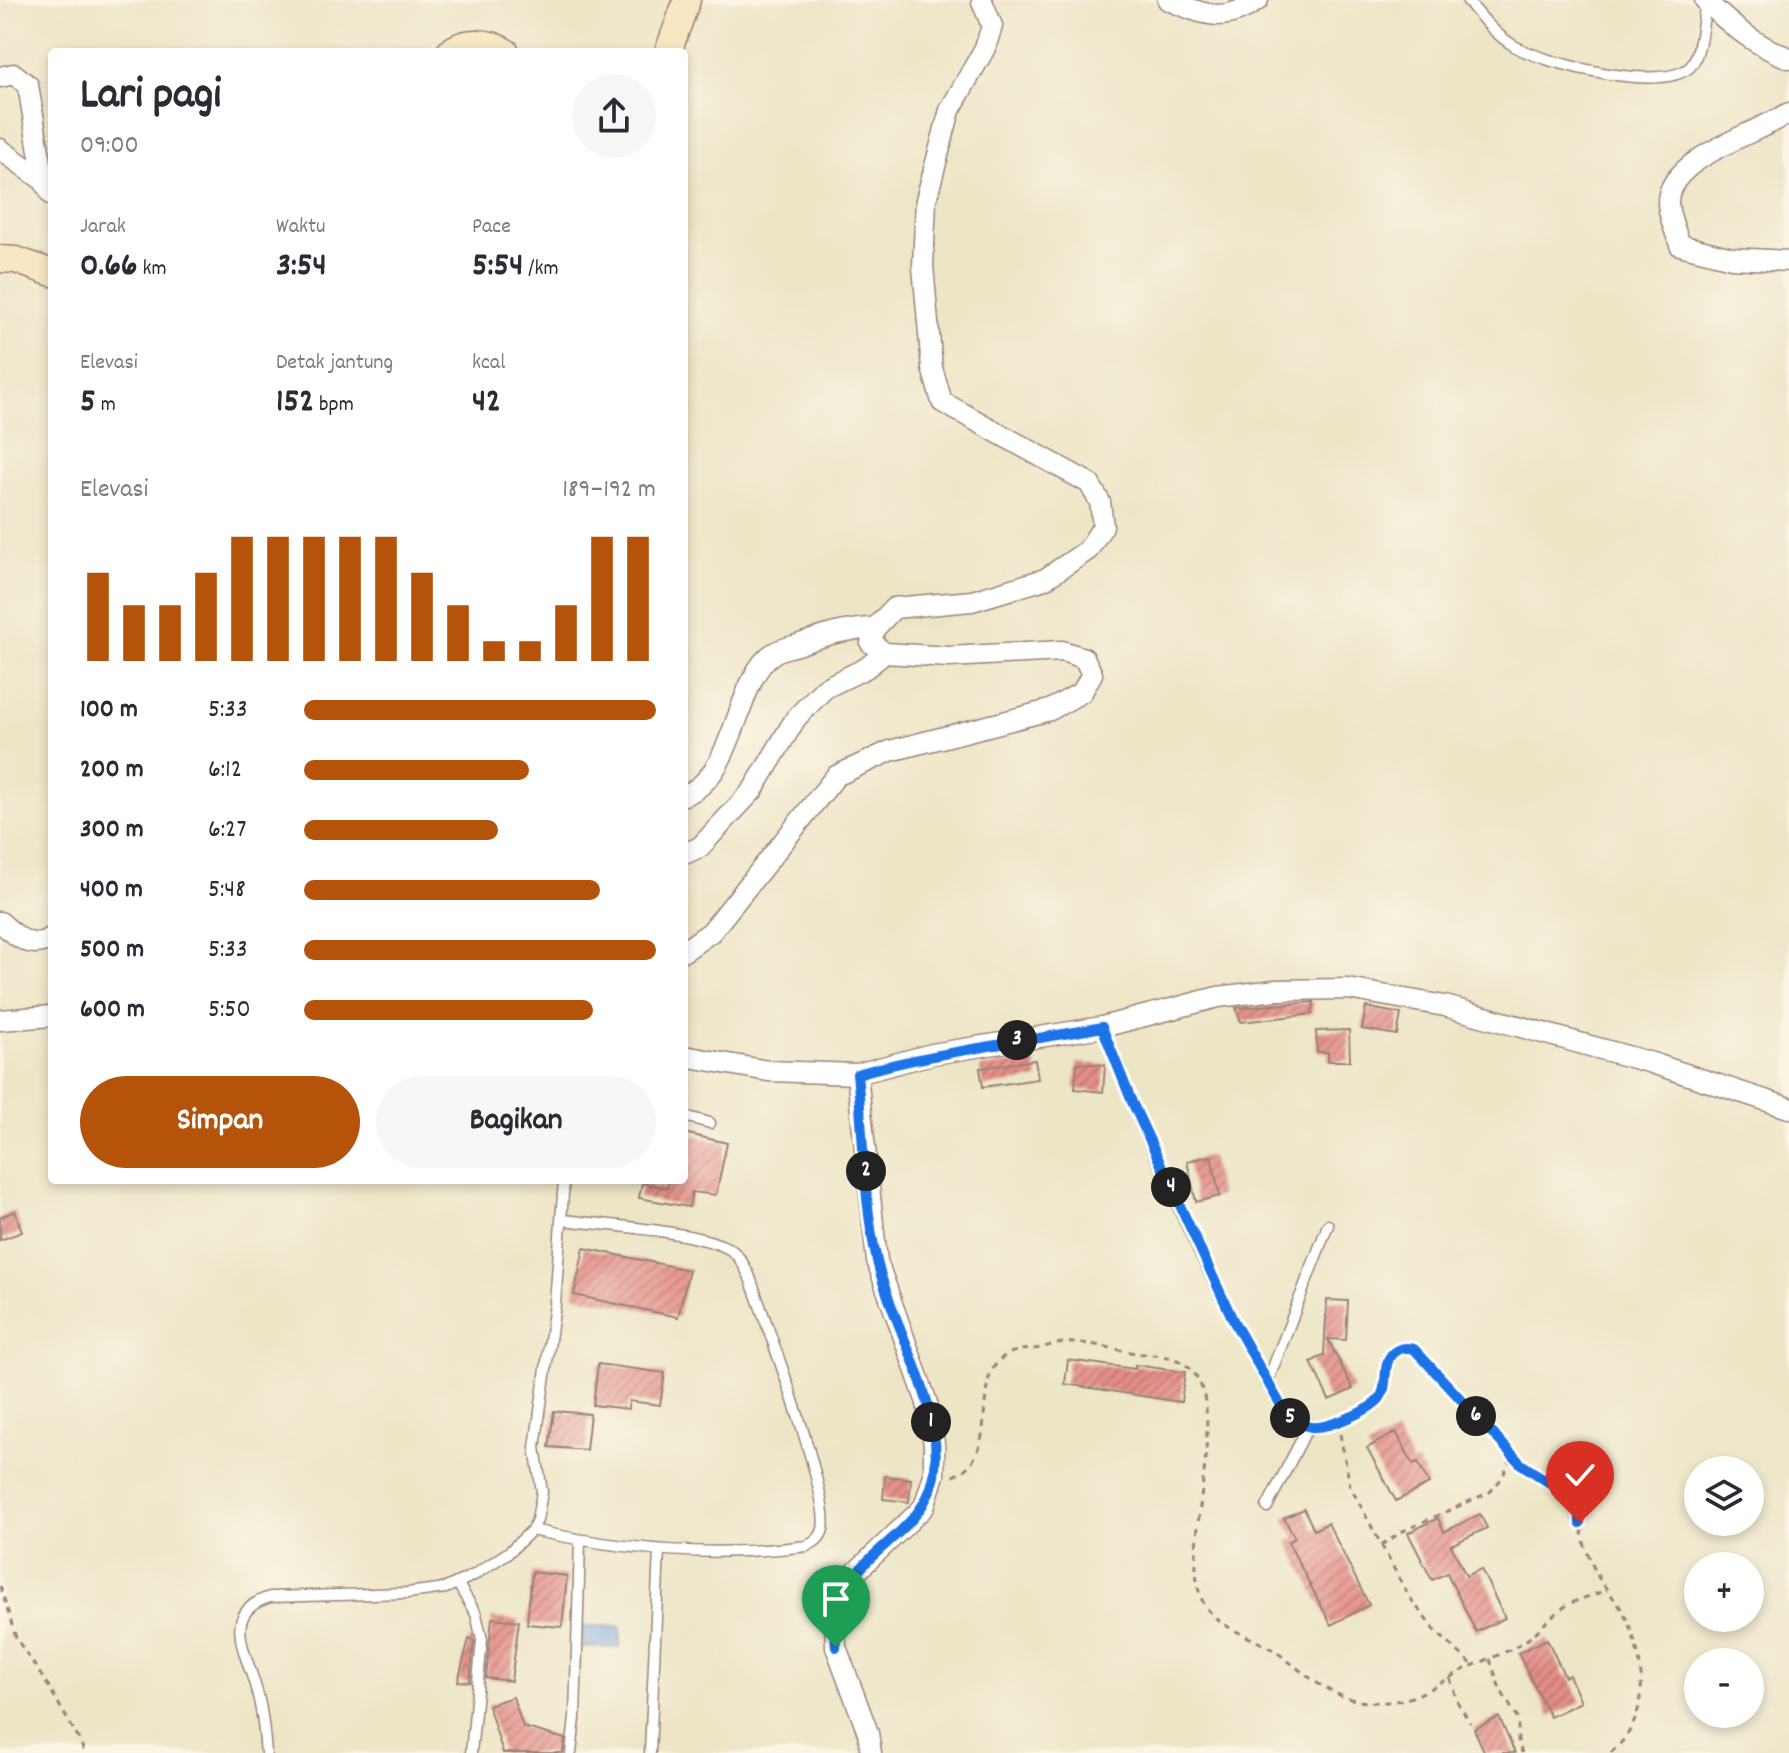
<!DOCTYPE html>
<html lang="id">
<head>
<meta charset="utf-8">
<style>
	:root { --surface:#fff; --page:#f7f7f7; --text:#2b2b33; --muted:#7c7c81; --accent:#b45309 }
	body { margin:0; font-family:Dekko,sans-serif; background:var(--page); color:var(--text); height:100vh; display:flex; flex-direction:column; font-size:30px; white-space:nowrap }
	* { box-sizing:border-box; margin:0 }
	p { font-size:26px; color:var(--muted) }
	.icon { flex:none; width:44px; height:44px; fill:none; stroke:currentColor; stroke-width:2; stroke-linecap:round; stroke-linejoin:round }
	.map { position:relative; flex:1; overflow:hidden }
	.sheet { position:absolute; left:48px; top:48px; width:640px; height:1136px; display:flex; flex-direction:column; background:var(--surface); border-radius:8px; box-shadow:0 4px 12px #0003 }
	.sheet>* { flex:none }
	.tools { position:absolute; left:1684px; top:1456px; display:grid; gap:16px }
	.tools a { display:grid; place-items:center; width:80px; height:80px; border-radius:50%; background:var(--surface); box-shadow:0 4px 12px #0003; font-size:40px }
	.pin { position:absolute; display:grid; place-items:center; width:68px; height:68px; color:#fff; margin:-82px -34px; border-radius:50% 50% 50% 0; rotate:-45deg; box-shadow:0 0 8px #0007 }
	.pin .icon { rotate:45deg }
	.km { position:absolute; width:40px; height:40px; margin:-20px; border-radius:50%; background:#222; color:#fff; font-size:22px; line-height:40px; text-align:center }
	.round { display:grid; place-items:center; flex:none; width:84px; height:84px; border-radius:42px; background:var(--page) }
	.overview { display:flex; align-items:center; justify-content:space-between; height:136px; padding:0 32px }
	h1 { font-size:44px; font-weight:800; line-height:60px }
	.metrics { display:grid; grid-template-columns:repeat(3,1fr); gap:12px; height:136px; padding:8px 32px }
	.metrics div { display:grid; align-content:center }
	.metrics b { font-size:34px; font-weight:800 }
	.metrics small { font-size:22px; font-weight:400 }
	.metrics p { font-size:22px }
	.chart { height:224px; padding:16px 32px }
	.chart p { display:flex; justify-content:space-between }
	.chart svg { width:100%; height:144px; margin-top:8px; stroke:var(--accent); stroke-width:6 }
	.action { display:flex; gap:16px; margin-top:auto; padding:16px 32px }
	.action a { flex:1; height:92px; border-radius:48px; background:var(--accent); color:#fff; font-size:32px; font-weight:800; line-height:92px; text-align:center }
	.action a+a { background:var(--page); color:var(--text) }
	ul { padding:0 32px; list-style:none; font-size:26px }
	li { display:grid; grid-template-columns:128px 96px 1fr; align-items:center; height:60px }
	li i { height:20px; border-radius:10px; background:var(--accent) }
	.map>svg:first-child { display:block }
	.water { fill:#75a6e0; stroke:#606286; stroke-width:2 }
	.building { fill:url(#building-hatch) }
	.lines { fill:none; stroke-linecap:round; stroke-linejoin:round }
	.service-casing { stroke:#9b8278; stroke-width:13 }
	.minor-casing { stroke:#9b8278; stroke-width:23 }
	.secondary-casing { stroke:#9b8278; stroke-width:29 }
	.path { stroke:#9b8278; stroke-width:3; stroke-dasharray:6 6; stroke-linecap:butt }
	.service { stroke:#fff; stroke-width:10 }
	.minor { stroke:#fff; stroke-width:20 }
	.secondary { stroke:#f7e8c3; stroke-width:26 }
	.route-casing { stroke:#fff; stroke-width:16 }
	.route { stroke:#1a73e8; stroke-width:10 }
</style>
</head>
<body>
<div class="map">
<svg width="1789" height="1753" viewBox="0 0 1789 1753">
	<defs>
		<pattern id="building-hatch" width="6" height="6" patternUnits="userSpaceOnUse" patternTransform="scale(2)"><rect width="6" height="6" fill="#e48d87"/><path d="M-1 1l2-2M0 6l6-6M5 7l2-2" fill="none" stroke="#bb736f"/></pattern>
	</defs>
	<rect width="100%" height="100%" fill="#fcf5e5"/>
	<filter id="ink" filterUnits="userSpaceOnUse"><feTurbulence type="fractalNoise" baseFrequency=".0125" numOctaves="2"/><feDisplacementMap in="SourceGraphic" scale="16" xChannelSelector="R" yChannelSelector="G"/><feConvolveMatrix kernelMatrix="1 2 1 2 8 2 1 2 1" color-interpolation-filters="sRGB"/></filter>
	<filter id="wash" filterUnits="userSpaceOnUse"><feTurbulence type="fractalNoise" baseFrequency=".006" numOctaves="4" result="noise"/><feDisplacementMap in="SourceGraphic" scale="32" xChannelSelector="R" yChannelSelector="G"/><feGaussianBlur stdDeviation="1.8" result="paint"/><feColorMatrix in="noise" values="0 0 0 0 0 0 0 0 0 0 0 0 0 0 0 0 0 1.4 0 .05"/><feComposite in="paint" operator="in"/></filter>
	<g filter="url(#wash)">
		<rect width="100%" height="100%" fill="#ece5c6"/>
		<!-- water -->
		<path class="water" d="M582,1626L621,1627L620,1648L582,1647Z"/>
		<g id="blocks">
			<!-- building -->
			<path class="building" d="M1314,1002L1312,1014L1241,1022L1236,1008Z
				M1366,1007L1401,1014L1397,1035L1362,1029Z
				M1349,1030L1350,1061H1328V1052H1317L1316,1031Z
				M1035,1060L1038,1079L983,1087L980,1068Z
				M1077,1063L1105,1065L1103,1092L1075,1089Z
				M684,1133L727,1143L716,1195L692,1192L689,1207L639,1198L642,1183L667,1188L669,1180H684Z
				M1211,1156L1220,1196L1196,1202L1187,1161Z
				M15,1211L22,1232L0,1240V1217Z
				M584,1248L689,1270L678,1317L574,1295Z
				M1327,1300L1348,1301L1346,1340L1328,1339L1353,1389L1329,1400L1311,1362L1324,1355Z
				M1068,1360L1135,1369V1365L1185,1372L1181,1402L1065,1384Z
				M598,1364L665,1373L660,1405L629,1401L628,1409L593,1405Z
				M554,1411L590,1414L586,1450L549,1447Z
				M1396,1432L1413,1464L1418,1462L1429,1484L1396,1501L1367,1448Z
				M885,1476L911,1479L909,1502L883,1499Z
				M1304,1509L1314,1530L1328,1523L1369,1605L1331,1625L1288,1542L1295,1538L1284,1518Z
				M1480,1514L1487,1528L1451,1545L1466,1576L1481,1569L1505,1618L1476,1632L1447,1573L1432,1580L1408,1533L1438,1518L1444,1532Z
				M532,1572L567,1576L562,1627L527,1624Z
				M492,1618L519,1621L511,1681L486,1678Z
				M469,1639L474,1641L470,1682L458,1681Z
				M1547,1639L1565,1677L1569,1675L1581,1702L1550,1717L1518,1653Z
				M513,1697L523,1727L565,1739L563,1753H503L488,1705Z
				M1499,1717L1515,1753H1485L1474,1729Z"/>
		</g>
	</g>
	<g filter="url(#ink)">
		<use href="#blocks" fill-opacity="0" stroke="#9b8278" stroke-width="2"/>
		<g class="lines">
			<!-- service casing -->
			<g class="service-casing">
				<path id="service" d="M1467,0C1481,17 1496,36 1516,47C1547,64 1661,93 1690,67C1701,56 1703,17 1706,1
					M1102,1027C1153,1156 1213,1292 1284,1411C1300,1427 1317,1431 1338,1421
					M684,1116L710,1123
					M1267,1383L1328,1225
					M1267,1507L1308,1427
					M532,1530C621,1550 715,1558 807,1546C815,1542 821,1538 823,1529C831,1494 764,1318 749,1275C744,1266 740,1256 731,1250C701,1231 602,1225 563,1220
					M458,1584L476,1614L482,1640L471,1753
					M266,1753C264,1730 262,1707 255,1685C245,1650 221,1612 270,1597L407,1593L446,1588L474,1575L509,1552L532,1530L537,1520L542,1492L535,1447L555,1304L564,1180
					M571,1753L575,1718L580,1541
					M650,1753L659,1550"/>
			</g>
			<!-- minor casing -->
			<g class="minor-casing">
				<path id="minor" d="M1168,0C1203,14 1224,25 1258,0
					M1705,0C1730,25 1756,46 1789,58
					M0,77L14,74L28,85L44,181
					M1789,113C1758,133 1668,158 1668,202C1668,215 1676,232 1680,245L1732,258L1789,261
					M0,149L44,181L52,195
					M684,795C737,777 736,675 774,653C780,649 790,647 797,645C826,635 844,629 875,628
					M684,854L700,847L753,790L796,718L825,688L866,668L885,653
					M0,922C17,936 30,952 52,937
					M684,951L711,932L836,776L890,751L1050,710L1082,692L1092,674L1084,658L1062,651L949,657L885,653L871,643L875,628L894,608L972,601L1045,579L1088,550L1103,526L1100,502L1089,483L942,402L932,368L923,266L926,200L950,110L985,48L992,26L982,1
					M0,1020L52,1016
					M684,1056L768,1071L857,1074L932,1054L1102,1027L1218,997L1276,990L1348,989L1445,1006L1652,1063L1789,1108
					M857,1074L877,1261L927,1403L934,1444V1475L924,1507L857,1571L839,1602L835,1618L836,1647L868,1733L871,1753"/>
			</g>
			<!-- secondary casing -->
			<g class="secondary-casing">
				<path id="secondary" d="M450,52C465,39 489,41 506,52
					M668,52L687,0
					M0,259L16,260L52,273"/>
			</g>
			<!-- path -->
			<path class="path" d="M1350,1416C1363,1411 1375,1406 1382,1394C1392,1377 1379,1340 1414,1349L1521,1464L1580,1503C1583,1518 1580,1531 1585,1546C1589,1557 1594,1570 1600,1580C1608,1592 1619,1603 1625,1616C1646,1660 1652,1721 1610,1753
				M1340,1434L1350,1486L1408,1595L1434,1630L1473,1665
				M953,1476C1009,1453 960,1367 1016,1351C1022,1349 1028,1350 1034,1349C1044,1348 1054,1343 1064,1343C1087,1341 1112,1349 1135,1353C1148,1355 1165,1355 1177,1360C1243,1387 1175,1547 1203,1602C1218,1631 1258,1637 1282,1656C1321,1687 1346,1710 1401,1700C1422,1696 1443,1681 1461,1671C1481,1661 1503,1655 1522,1643C1539,1633 1550,1614 1568,1605C1580,1598 1595,1595 1607,1590
				M1381,1545L1405,1530L1490,1492L1502,1478L1512,1456
				M0,1586L16,1638L49,1687L81,1743L84,1753
				M1490,1659L1500,1689L1518,1719V1741L1522,1753
				M1450,1678L1457,1701L1470,1723"/>
			<!-- service -->
			<use href="#service" class="service"/>
			<!-- minor -->
			<use href="#minor" class="minor"/>
			<!-- secondary -->
			<use href="#secondary" class="secondary"/>
		</g>
	</g>
	<g class="lines" filter="url(#ink)">
		<!-- route casing -->
		<g class="route-casing">
			<path id="route" d="M836,1647C828,1551 921,1547 934,1476C946,1407 892,1327 877,1261C863,1200 864,1136 857,1074C938,1051 1020,1043 1102,1027L1132,1102L1234,1322L1284,1411C1291,1419 1300,1426 1311,1427C1327,1429 1370,1411 1380,1398C1389,1385 1382,1367 1391,1355C1397,1348 1406,1347 1414,1349L1521,1464L1580,1503V1523"/>
		</g>
		<!-- route -->
		<use href="#route" class="route"/>
	</g>
</svg>
<div class="tools">
<a><svg class="icon" aria-label="layers" viewBox="0 0 24 24"><path d="M12 4l9 5-9 5-9-5zM3 14l9 5 9-5"/></svg></a>
<a>+</a>
<a>−</a>
</div>
<div class="pin" style="left:836px;top:1647px;background:#1e9e55"><svg class="icon" aria-label="arrive" viewBox="0 0 24 24"><path d="M6 21V4h12l-3 4 3 4H6"/></svg></div>
<div class="pin" style="left:1580px;top:1523px;background:#d93025"><svg class="icon" aria-label="check" viewBox="0 0 24 24"><path d="M5 12l5 5 9-10"/></svg></div>
<b class="km" style="left:931px;top:1422px">1</b>
<b class="km" style="left:866px;top:1171px">2</b>
<b class="km" style="left:1017px;top:1040px">3</b>
<b class="km" style="left:1171px;top:1187px">4</b>
<b class="km" style="left:1290px;top:1418px">5</b>
<b class="km" style="left:1476px;top:1416px">6</b>
<section class="sheet">
<div class="overview"><div><h1>Lari pagi</h1><p>09:00</p></div><a class="round"><svg class="icon" aria-label="share" viewBox="0 0 24 24"><path d="M12 15V3M7 8l5-5 5 5M5 13v7h14v-7"/></svg></a></div>
<div class="metrics">
<div><p>Jarak</p><b>0.66<small> km</small></b></div>
<div><p>Waktu</p><b>3:54</b></div>
<div><p>Pace</p><b>5:54<small> /km</small></b></div>
</div>
<div class="metrics">
<div><p>Elevasi</p><b>5<small> m</small></b></div>
<div><p>Detak jantung</p><b>152<small> bpm</small></b></div>
<div><p>kcal</p><b>42</b></div>
</div>
<div class="chart"><p><span>Elevasi</span>189–192 m</p>
<svg viewBox="0 0 160 44" preserveAspectRatio="none"><path d="M5 44V17M15 44V27M25 44V27M35 44V17M45 44V6M55 44V6M65 44V6M75 44V6M85 44V6M95 44V17M105 44V27M115 44V38M125 44V38M135 44V27M145 44V6M155 44V6"/></svg>
</div>
<ul>
<li><b>100 m</b>5:33<i style="width:100%"></i></li>
<li><b>200 m</b>6:12<i style="width:64%"></i></li>
<li><b>300 m</b>6:27<i style="width:55%"></i></li>
<li><b>400 m</b>5:48<i style="width:84%"></i></li>
<li><b>500 m</b>5:33<i style="width:100%"></i></li>
<li><b>600 m</b>5:50<i style="width:82%"></i></li>
</ul>
<div class="action"><a>Simpan</a><a>Bagikan</a></div>
</section>
</div>
</body>
</html>
